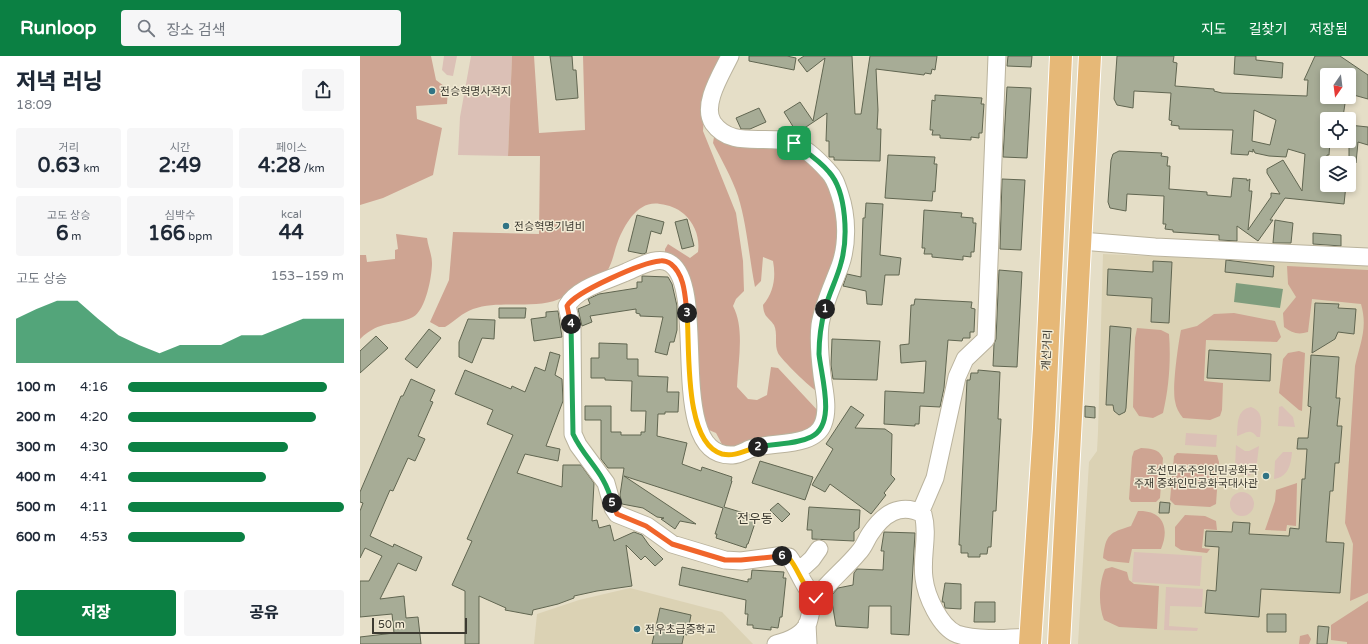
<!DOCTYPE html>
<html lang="ko">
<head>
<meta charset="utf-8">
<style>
	:root { --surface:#fff; --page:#f6f6f7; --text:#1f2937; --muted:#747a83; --accent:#0b8043 }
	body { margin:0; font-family:"Varela Round","Noto Sans KR",sans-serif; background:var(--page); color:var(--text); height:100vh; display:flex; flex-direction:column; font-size:15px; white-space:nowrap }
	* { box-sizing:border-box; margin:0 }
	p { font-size:13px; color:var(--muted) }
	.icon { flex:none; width:22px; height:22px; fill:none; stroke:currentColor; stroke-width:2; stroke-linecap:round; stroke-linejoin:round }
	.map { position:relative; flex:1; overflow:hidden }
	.drawer { display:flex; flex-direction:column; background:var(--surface); width:360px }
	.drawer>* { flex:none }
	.needle { width:26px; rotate:194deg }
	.fabs { position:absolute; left:960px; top:12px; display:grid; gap:8px }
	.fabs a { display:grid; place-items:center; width:36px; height:36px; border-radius:4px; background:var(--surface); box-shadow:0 2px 6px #0003; font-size:20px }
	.scale { position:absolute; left:12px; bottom:10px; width:95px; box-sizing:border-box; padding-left:4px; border:2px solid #3c3a31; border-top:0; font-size:11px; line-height:14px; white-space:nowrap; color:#3c3a31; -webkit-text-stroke:3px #f2ebd4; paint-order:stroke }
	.pin { position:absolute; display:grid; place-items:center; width:34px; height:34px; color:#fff; margin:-17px; border-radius:8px; box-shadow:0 2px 6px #0006 }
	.km { position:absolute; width:20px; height:20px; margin:-10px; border-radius:50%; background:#222; color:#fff; font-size:11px; line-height:20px; text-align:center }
	.round { display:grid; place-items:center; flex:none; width:42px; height:42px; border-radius:4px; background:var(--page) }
	.overview { display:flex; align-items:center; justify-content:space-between; height:68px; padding:0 16px }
	h1 { font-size:22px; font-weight:800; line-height:30px }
	.figures { display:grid; grid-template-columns:repeat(3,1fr); gap:6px; height:68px; padding:4px 16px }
	.figures div { display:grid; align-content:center; border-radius:4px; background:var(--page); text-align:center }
	.figures b { font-size:20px; font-weight:800 }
	.figures small { font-size:11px; font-weight:400 }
	.figures p { font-size:11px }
	.chart { height:112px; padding:8px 16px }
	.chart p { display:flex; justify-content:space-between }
	.chart svg { width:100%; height:72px; margin-top:4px; fill:var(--accent); opacity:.7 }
	.action { display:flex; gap:8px; margin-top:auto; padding:8px 16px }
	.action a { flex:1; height:46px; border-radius:4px; background:var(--accent); color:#fff; font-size:16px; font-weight:800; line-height:46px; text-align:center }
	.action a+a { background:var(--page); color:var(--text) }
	ul { padding:0 16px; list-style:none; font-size:13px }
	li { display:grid; grid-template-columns:64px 48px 1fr; align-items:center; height:30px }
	li i { height:10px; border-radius:5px; background:var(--accent) }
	header { display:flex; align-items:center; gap:24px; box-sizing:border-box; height:56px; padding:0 20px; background:var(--accent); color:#fff }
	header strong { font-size:19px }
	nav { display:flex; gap:22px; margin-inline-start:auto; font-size:14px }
	.search { width:280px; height:36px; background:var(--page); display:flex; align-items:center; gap:10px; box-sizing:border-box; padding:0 14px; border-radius:4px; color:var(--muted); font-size:15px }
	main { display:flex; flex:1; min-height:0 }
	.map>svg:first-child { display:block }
	.built { fill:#dbd2b4 }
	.green { fill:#dbc0b6 }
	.forest { fill:#cea492 }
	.water { fill:#7f9d7d }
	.building { fill:#a7ac96; stroke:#616651; fill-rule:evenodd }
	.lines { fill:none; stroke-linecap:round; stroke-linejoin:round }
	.minor-casing { stroke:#bab39d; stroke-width:19 }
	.major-casing { stroke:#fff; stroke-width:24 }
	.minor { stroke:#fff; stroke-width:17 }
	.major { stroke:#e6b877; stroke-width:22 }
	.split-1-casing { stroke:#fff; stroke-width:8 }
	.split-2-casing { stroke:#fff; stroke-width:8 }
	.split-3-casing { stroke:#fff; stroke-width:8 }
	.split-4-casing { stroke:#fff; stroke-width:8 }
	.split-5-casing { stroke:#fff; stroke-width:8 }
	.split-6-casing { stroke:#fff; stroke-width:8 }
	.split-7-casing { stroke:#fff; stroke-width:8 }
	.split-1 { stroke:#22a559; stroke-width:5 }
	.split-2 { stroke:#22a559; stroke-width:5 }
	.split-3 { stroke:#f5b400; stroke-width:5 }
	.split-4 { stroke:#f0652b; stroke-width:5 }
	.split-5 { stroke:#22a559; stroke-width:5 }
	.split-6 { stroke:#f0652b; stroke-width:5 }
	.split-7 { stroke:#f5b400; stroke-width:5 }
	.poi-dot { fill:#317485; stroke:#f2ebd4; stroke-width:1.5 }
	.labels { text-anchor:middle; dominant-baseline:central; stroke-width:3; stroke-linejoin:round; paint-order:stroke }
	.poi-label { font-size:11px; fill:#3c3a31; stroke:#f2ebd4; text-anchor:start }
	.street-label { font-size:11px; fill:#3c3a31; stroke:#f2ebd4 }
	.quarter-label { font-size:13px; fill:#3c3a31; stroke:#f2ebd4 }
</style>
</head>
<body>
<header>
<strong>Runloop</strong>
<div class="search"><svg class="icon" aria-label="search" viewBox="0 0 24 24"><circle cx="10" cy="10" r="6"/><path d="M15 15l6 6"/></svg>장소 검색</div>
<nav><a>지도</a><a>길찾기</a><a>저장됨</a></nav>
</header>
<main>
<section class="drawer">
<div class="overview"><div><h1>저녁 러닝</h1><p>18:09</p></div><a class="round"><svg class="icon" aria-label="share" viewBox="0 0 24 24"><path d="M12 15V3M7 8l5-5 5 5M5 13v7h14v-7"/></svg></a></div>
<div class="figures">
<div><p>거리</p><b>0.63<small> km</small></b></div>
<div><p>시간</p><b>2:49</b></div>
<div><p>페이스</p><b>4:28<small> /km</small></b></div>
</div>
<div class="figures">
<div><p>고도 상승</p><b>6<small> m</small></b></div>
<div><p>심박수</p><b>166<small> bpm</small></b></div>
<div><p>kcal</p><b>44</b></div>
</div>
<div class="chart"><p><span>고도 상승</span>153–159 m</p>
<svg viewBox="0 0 160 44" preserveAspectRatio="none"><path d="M0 44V17L10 11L20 6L30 6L40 17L50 27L60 33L70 38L80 33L90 33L100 33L110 27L120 27L130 22L140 17L150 17L160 17V44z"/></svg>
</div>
<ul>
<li><b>100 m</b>4:16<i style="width:92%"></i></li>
<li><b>200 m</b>4:20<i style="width:87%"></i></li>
<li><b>300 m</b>4:30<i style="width:74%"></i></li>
<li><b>400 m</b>4:41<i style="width:64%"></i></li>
<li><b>500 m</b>4:11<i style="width:100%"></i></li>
<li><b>600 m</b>4:53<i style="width:54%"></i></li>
</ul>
<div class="action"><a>저장</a><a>공유</a></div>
</section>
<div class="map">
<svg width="1008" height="588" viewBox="0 0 1008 588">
	<rect width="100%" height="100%" fill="#e5dec7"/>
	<!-- built -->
	<path class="built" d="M743,198L1008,210V588H718L729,406L737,395L738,376Z
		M270,532L362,556L393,588H174L177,558L219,544Z"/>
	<!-- green -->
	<path class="green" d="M84,0H97L93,20L87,19L82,14Z
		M111,0H152L148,100L98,99L100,61Z
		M922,350L933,361L935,371L918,370L919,351Z
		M891,351C905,356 901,369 900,381H897C890,371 885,378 877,380C878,368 876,354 891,351Z
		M826,377L857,379L856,391L825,389Z
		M876,389L885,395H889L899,390L896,414L889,420L881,419L875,412Z
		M923,396H932C931,409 928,421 914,423L915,405Z
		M870 448a12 12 0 1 1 24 0a12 12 0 1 1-24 0Z
		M774,496L842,500L840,530L772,526Z
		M806,531L843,533L842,551L810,550L809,570L838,572L837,575L804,574Z"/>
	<!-- forest -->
	<path class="forest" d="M0,0H71L76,24L88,33L87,48L56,50L57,63L82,72L73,119L23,142L0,149Z
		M152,0H174L179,77L225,74L223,0H366L344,61L343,75L376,157L383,205L384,235L376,243L373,250C385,273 378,305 377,331L388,343L397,344L407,339L411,311L418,312L460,357L458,364L443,378L364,392L356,377L349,374L341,356L337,271L305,201V193L308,188L330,202L338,196C340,182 335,168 324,158C317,152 309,149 300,148C278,144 265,168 258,185C254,195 252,211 244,219C238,225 212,237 204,241C176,255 142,243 113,253C102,257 95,265 85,271H79L70,266L89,224L93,176L179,178L180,100H148Z
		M354,81L372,90L394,87L433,91L471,128L481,185L457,335C452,334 420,302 418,297C414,289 418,277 414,269C408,260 404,262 403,249C414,236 416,221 413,205L403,201L401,225L395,231C389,201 387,169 378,140C372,122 362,105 353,87Z
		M36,178L67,182C68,190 72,199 72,207C72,220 66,254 53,261C33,271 21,263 0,283V199H6L7,206L35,203V194L38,193Z
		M927,210L1008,214V537L990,545L993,488L985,467L995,310C1000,288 1008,272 1001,248L952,243L948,276C938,279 932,277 924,271L923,257L936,241L928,228Z
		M874,257L915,265L921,281L917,286L846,284L844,325L863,327L862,354L860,360L850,364L823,362C819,357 816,352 815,345C812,332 818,289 821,274L837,270L854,258Z
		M777,272L801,274L809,278C811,304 809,332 803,357L793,362L779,360L773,351L775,282Z
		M939,295L945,297L942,355L939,354L919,337L923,303L928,297Z
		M781,392C791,393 798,392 803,402L800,442L796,446H771L769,443L772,401L774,395Z
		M817,397L857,399L859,406L856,448L850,451L815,449L810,444L814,400Z
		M937,427L936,470L927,469L926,475L905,474L915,445L916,434Z
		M778,455C803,454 810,472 801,493H772L769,507L748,505L743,502C746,478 749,477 771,470Z
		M825,459L845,460L856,465L857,474L844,473L842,492L850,493L847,497L821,494L815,490V471Z
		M752,511L767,516L769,524L774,528L799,530L797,573L759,571L744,564C738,549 739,527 745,513Z
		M1008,545V588H987V586L971,584V569Z
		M948,578L951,583L949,588H939L940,580Z"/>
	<!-- water -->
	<path class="water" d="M876,227L923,233L920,252L874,246Z"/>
	<!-- building -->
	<path class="building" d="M190,0H212L213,14H216L218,42L196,44Z
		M389,0H427L436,2L434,14L389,5Z
		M444,0H492L495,58H501L510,0H577L575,14L572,13L571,18L565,17L564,19L516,13L518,54L517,73H521L520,105L474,104V101H469V85H466L467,57L437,77L424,56L440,46L453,65L465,2L447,16L438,4Z
		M648,0H672L671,11L647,10Z
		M757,0H814L813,6L817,7L815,30L854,33V35L862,37L947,40L948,24H944L955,0H980L1008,19V43L990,38L994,24L989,22V19H967V41H986L983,61L967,59V85H970L969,99H967V129H986L984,148L925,142L910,164H913L898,185L877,170V185L859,184V179L813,176V174L805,173L806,168H803L804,140L767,138L766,155L750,152L748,146L751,104L753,98L759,95L802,97L801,100L808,101L807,110H810L809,133L847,136V139L871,141L873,122L887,123V125L890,123L889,135H892L888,174L911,141V137L920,138L907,117V113L923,104L942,135L945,98L928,93L926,101L909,100L895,97L893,93V96L889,95L888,99L871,98L873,74L819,73V70L811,69L812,65L809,64L811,37L774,35L773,52L757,49L754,43ZM894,54L916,64L910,89L892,85Z
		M875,0H896V4L923,7L922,22L874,18Z
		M647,31L671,32L667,102L643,101Z
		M575,39L622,42L621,48H624L622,77H619V82L611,81V84L580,82V79H572L573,74H570L572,44L575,45Z
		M399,52L406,66L390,73H381L376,62Z
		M989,69L1008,71V89L998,86L996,107H989Z
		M528,99L575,101L574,108H577L575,136L573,135L572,145L525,142Z
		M642,123L665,124L661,194L640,193Z
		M506,147L523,148L520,199L541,202L539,219H525L522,249L507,248L506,235L483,230L487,218L501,221L503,162H505Z
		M564,154L602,157L601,161L613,162V167H616L614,196H611V201L603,200V204L572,201V198H564L565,192H562Z
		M277,159L304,166L301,178L291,175L286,197L283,198L268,195Z
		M327,163L334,190L322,193L315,166Z
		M915,164L933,167L931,187H913Z
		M953,177L981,179V190L953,188Z
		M866,204L914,210L913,221L865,216Z
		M793,205L812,206L809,267L791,266L792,242L747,239L748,213L793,216Z
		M639,214L662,216L657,311L633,310L634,288L636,283Z
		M282,220L308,221L312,228L317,250V274L314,286H310L307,299L295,296L303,261L280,260V258L276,257V253L230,260L232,266L222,270L218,253L230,248L228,243L239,238L277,232V226H282Z
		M555,243L612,246L611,252L615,253L614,276H610V282H603L602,285L588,284L584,332L580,351L560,350L559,368H555V370L524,368L525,335L564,337L566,305L541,307L540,289L549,288L551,249H554Z
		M955,247L979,248L978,252L996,253L994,278L978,276L975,283L952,297Z
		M139,252H166L165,262H139Z
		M198,255L202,281L174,285L171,263L186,261V256Z
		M108,263L135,264L134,283L122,282L112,307L99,301V286Z
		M750,270L771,272L766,352L765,356L759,359L754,355L753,349H746Z
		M69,273L81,282L57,312L45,303Z
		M16,280L28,292L0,317V295Z
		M472,283L520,285L517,324L473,323L471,309Z
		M239,287L267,288V303H278V320L308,321L307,336H319L318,356H305V358H298L297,380L327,387L322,408L341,415L342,411L372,421L371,425H372L364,451L397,461L388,488H387L386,492L356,482L357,478H355L363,452L264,420L336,468L320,465L315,473L301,463L304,462L297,461L283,452L262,448L260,439L264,412H248L241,403V364H225V350H251V376H261V379H281V376H285L286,355H271L272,325L245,324V322H231V302H239Z
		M849,294L911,298L910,325L847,322Z
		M190,296L200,299L195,319L202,323L203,345L186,390L200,393L198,405L165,398L157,417L202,431L203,409H221L234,427L232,465L237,464L239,472L250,469L254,485L274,476L282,479L289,489L303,503L295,510L285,500L281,504L266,489L272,530L237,535L214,540V542L198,548L173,554L172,559L145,554L146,552L119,540V588H105V535L92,529L112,485L107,483L153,379L127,368L133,354L95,338L105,314L151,333L152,330L165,336L175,311L185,315Z
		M951,299L979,301L976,342H980L977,370H982L979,407H975L973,435H970L966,486L984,487L980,537L901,533L899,561L845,557L847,534L856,535L859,491L845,490L846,475L872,476L873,466L890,467L889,478L929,480L930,472L939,473L942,423H945L947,393H937L938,382H948L951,351L948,350Z
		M618,314L640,316L638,363H641L636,455H633L631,491H628L627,498H620V501H608V497H601V489H599L607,324H610L611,317H618Z
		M51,323L75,334L70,345L73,346L58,380L65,383L55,405L48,402L33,435L30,434L10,480L33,491L34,488L62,501L56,515L38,507L20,543L44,540L46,562L58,561L61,588H0V581L34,577L32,558L0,561V525H9L22,500L5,492L0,502V455L3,447L0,446V436L41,340H43Z
		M491,350L504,359L495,372L525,373L532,378L531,419L535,423L524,437L526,439L511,458L470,428L465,436L452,429L473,393L466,388Z
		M725,350L735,351V362L725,361Z
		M400,405L453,421L445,444L392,427Z
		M800,446L810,447L809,457H799Z
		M418,447L430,458L422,466L410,454Z
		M449,451L500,454L499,472L494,476V485L452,483V474H447Z
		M524,476L555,477L549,579L531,578V550H509L508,572L476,570L471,540L478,532L493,529L494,517L497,513L523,514L524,495H521Z
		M322,511L388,526V523H391L392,514L424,516L423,522H426L422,561H420L418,572L411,571V574L393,572V569H387L388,558H385L386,544L319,529Z
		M585,527L601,528V553L585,552L584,546H582Z
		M615,546H635V566H614Z
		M300,552L331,559L327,579L324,578L322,588H292Z
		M907,558H926V576H907Z
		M958,570L969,571L967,588H957Z"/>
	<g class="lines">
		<!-- minor casing -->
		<g class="minor-casing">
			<path id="minor" d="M370,0C362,17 341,49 353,67C372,94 407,77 433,87C446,92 459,105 468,115C475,122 477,130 480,139C487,160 488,188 480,210C473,229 463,249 460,269C458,286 460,303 462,319C464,334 469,353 463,368C454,392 411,385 390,393C385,395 378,399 373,399C304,403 349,235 311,208C298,198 277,212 264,217C246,225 217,232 207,250L212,272L213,378L218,389L246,427L253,452L257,458L287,470L312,488L365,504L381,505L417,500L429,501C439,514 443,532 456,542
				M721,185L795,191L1008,201
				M560,457L575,422L597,321L605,303L626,283L637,0
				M439,515L452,503L459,493
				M447,568L448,588
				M416,588C428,585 443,579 448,567C451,558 451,548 457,541C469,525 486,512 499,496C504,491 506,484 510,478C523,458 540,446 563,458C569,479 561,500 564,522C566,540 580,571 597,578C617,585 650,582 670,581"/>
		</g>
		<!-- major casing -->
		<g class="major-casing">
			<path id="major" d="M670,588L684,372L701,0
				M699,588L730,0"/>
		</g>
		<!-- minor -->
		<use href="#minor" class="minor"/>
		<!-- major -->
		<use href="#major" class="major"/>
	</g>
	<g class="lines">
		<!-- split-1 casing -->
		<g class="split-1-casing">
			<path id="split-1" d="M434,87C446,96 459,104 469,116C487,136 488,183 481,207C477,223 469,237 465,253"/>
		</g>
		<!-- split-2 casing -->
		<g class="split-2-casing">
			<path id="split-2" d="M398,391C415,387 435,389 451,381C477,369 461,320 459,298C459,283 461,268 465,253"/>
		</g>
		<!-- split-3 casing -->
		<g class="split-3-casing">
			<path id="split-3" d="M327,257C330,290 323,387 362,398C376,401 385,394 398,391"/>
		</g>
		<!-- split-4 casing -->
		<g class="split-4-casing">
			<path id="split-4" d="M211,268L207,250C215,236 283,206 300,205C303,204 309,206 311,208C325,219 325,241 327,257"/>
		</g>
		<!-- split-5 casing -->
		<g class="split-5-casing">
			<path id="split-5" d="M211,268L213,378C225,404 245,416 252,447"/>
		</g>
		<!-- split-6 casing -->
		<g class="split-6-casing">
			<path id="split-6" d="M252,447L257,458L286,470L312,488L365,504H381L422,500"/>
		</g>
		<!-- split-7 casing -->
		<g class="split-7-casing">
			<path id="split-7" d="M422,500L429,502C439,514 443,532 456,542"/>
		</g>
		<!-- split-1 -->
		<use href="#split-1" class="split-1"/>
		<!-- split-2 -->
		<use href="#split-2" class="split-2"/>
		<!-- split-3 -->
		<use href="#split-3" class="split-3"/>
		<!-- split-4 -->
		<use href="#split-4" class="split-4"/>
		<!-- split-5 -->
		<use href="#split-5" class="split-5"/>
		<!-- split-6 -->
		<use href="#split-6" class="split-6"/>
		<!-- split-7 -->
		<use href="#split-7" class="split-7"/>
	</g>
	<!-- markers -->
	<g class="poi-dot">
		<circle cx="72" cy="35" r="4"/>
		<circle cx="146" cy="170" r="4"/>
		<circle cx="906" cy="420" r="4"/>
		<circle cx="277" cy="573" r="4"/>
	</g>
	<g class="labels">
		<!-- poi labels -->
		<g class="poi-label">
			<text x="80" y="35">전승혁명사적지</text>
			<text x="154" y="170">전승혁명기념비</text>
			<text x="898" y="414" text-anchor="end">조선민주주의인민공화국<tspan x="898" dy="13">주재 중화인민공화국대사관</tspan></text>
			<text x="285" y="573">전우초급중학교</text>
		</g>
		<!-- street labels -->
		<g class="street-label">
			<text transform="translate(687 294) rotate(-87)">개선거리</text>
		</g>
		<!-- quarter labels -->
		<g class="quarter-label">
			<text x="395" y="463">전우동</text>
		</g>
	</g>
</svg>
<div class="fabs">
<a><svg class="needle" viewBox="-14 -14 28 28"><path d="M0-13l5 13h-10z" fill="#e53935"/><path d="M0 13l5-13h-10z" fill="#747a83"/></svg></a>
<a><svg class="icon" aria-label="locate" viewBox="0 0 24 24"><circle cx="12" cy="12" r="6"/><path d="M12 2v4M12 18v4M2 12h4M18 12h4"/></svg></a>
<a><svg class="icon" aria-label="layers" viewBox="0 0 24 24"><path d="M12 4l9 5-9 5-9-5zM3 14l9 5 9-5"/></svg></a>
</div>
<div class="scale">50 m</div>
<div class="pin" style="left:434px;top:87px;background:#1e9e55"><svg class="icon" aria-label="arrive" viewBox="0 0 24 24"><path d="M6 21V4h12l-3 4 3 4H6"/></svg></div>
<div class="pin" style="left:456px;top:542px;background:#d93025"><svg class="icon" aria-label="check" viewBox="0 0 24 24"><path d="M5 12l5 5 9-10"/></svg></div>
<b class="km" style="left:465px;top:253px">1</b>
<b class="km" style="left:398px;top:391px">2</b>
<b class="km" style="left:327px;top:257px">3</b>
<b class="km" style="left:211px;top:268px">4</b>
<b class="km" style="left:252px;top:447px">5</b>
<b class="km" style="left:422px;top:500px">6</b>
</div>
</main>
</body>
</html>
